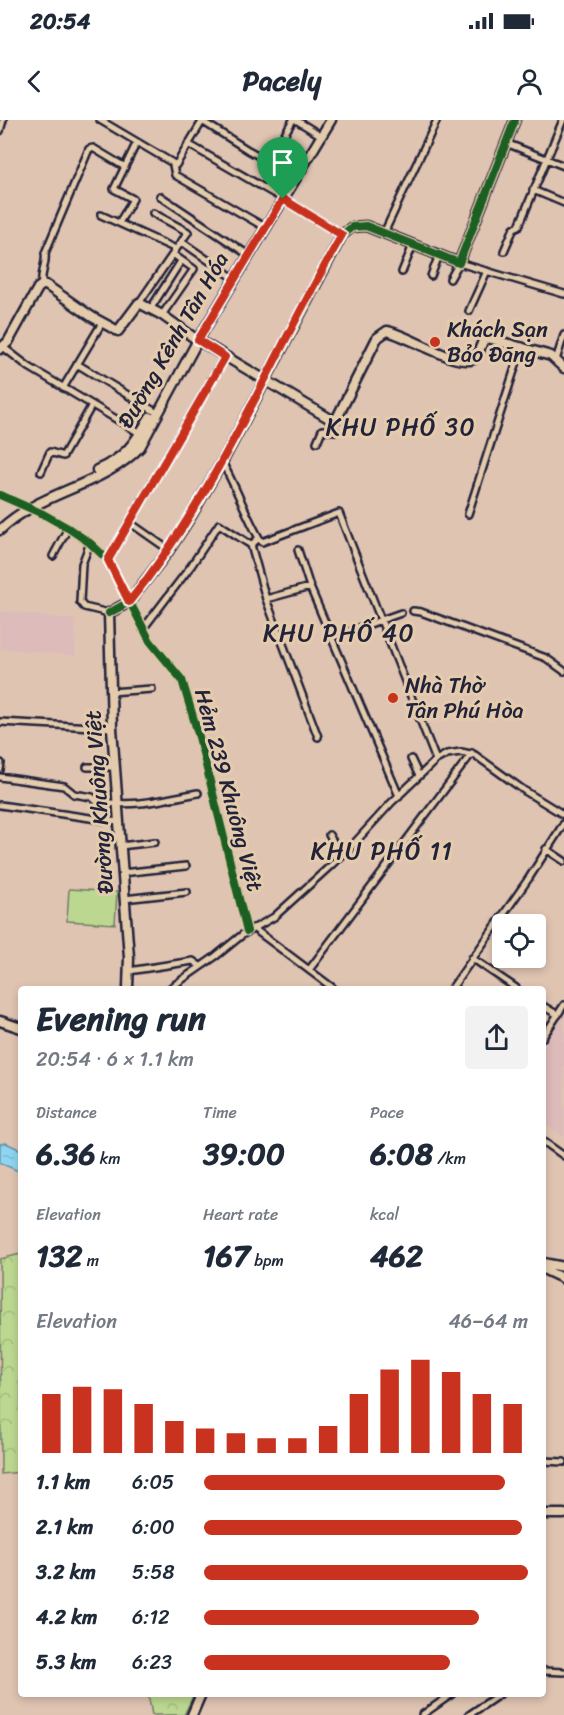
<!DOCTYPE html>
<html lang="en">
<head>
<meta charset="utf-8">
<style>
	:root { --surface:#fff; --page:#f2f2f3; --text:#1f2937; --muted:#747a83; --accent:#c8321e }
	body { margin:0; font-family:Sriracha,sans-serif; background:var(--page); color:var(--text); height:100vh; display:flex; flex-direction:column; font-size:22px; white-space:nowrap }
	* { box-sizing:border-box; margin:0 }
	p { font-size:20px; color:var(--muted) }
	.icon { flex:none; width:33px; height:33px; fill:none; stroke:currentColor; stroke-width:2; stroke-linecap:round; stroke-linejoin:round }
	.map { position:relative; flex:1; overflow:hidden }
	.side { position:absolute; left:18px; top:866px; width:528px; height:711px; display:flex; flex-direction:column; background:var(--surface); border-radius:6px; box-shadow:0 3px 9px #0003 }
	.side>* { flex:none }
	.controls { position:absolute; left:492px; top:794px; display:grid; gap:12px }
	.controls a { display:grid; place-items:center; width:54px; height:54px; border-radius:6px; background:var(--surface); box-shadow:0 3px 9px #0003; font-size:30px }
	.pin { position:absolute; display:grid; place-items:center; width:51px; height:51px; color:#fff; margin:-62px -26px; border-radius:50% 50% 50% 0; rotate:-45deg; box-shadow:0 0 6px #0007 }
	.pin .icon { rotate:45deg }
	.round { display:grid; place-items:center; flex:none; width:63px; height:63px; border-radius:6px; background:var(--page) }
	.head { display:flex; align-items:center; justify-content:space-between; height:102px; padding:0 18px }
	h1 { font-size:33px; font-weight:700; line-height:45px }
	.figures { display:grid; grid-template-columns:repeat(3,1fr); gap:9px; height:102px; padding:6px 18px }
	.figures div { display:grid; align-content:center }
	.figures b { font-size:30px; font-weight:700 }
	.figures small { font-size:16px; font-weight:400 }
	.figures p { font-size:16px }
	.chart { height:168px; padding:12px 18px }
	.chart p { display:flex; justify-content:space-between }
	.chart svg { width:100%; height:108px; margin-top:6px; stroke:var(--accent); stroke-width:6 }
	ul { padding:0 18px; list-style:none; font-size:20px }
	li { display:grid; grid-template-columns:96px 72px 1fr; align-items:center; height:45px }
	li i { height:15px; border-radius:8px; background:var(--accent) }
	.status { display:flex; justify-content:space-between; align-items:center; height:42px; padding:0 30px; background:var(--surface); direction:ltr }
	.status svg { height:16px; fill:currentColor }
	header { display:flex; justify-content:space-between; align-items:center; height:78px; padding:0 18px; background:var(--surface); font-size:27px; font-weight:700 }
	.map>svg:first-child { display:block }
	.built { fill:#dcbbba }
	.green { fill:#bcd890; stroke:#6f7d66; stroke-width:1.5 }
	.forest { fill:url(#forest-crowns); stroke:#6f7d66; stroke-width:1.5 }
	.water { fill:url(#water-ripples); stroke:#638ea8; stroke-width:1.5 }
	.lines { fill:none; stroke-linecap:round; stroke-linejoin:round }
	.street-casing { stroke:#22223b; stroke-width:10 }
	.secondary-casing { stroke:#22223b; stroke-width:13 }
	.street { stroke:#e4cbac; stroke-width:5 }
	.secondary { stroke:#e4cbac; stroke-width:8 }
	.cycleway-casing { stroke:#e4cbac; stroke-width:11 }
	.cycleway { stroke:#1b5e20; stroke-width:8 }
	.route-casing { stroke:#fff; stroke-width:12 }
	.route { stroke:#c8321e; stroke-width:8 }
	.poi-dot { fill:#c8321e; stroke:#e4cbac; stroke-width:2 }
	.labels { text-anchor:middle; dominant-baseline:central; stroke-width:6; stroke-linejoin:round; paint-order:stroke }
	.poi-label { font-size:22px; fill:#22223b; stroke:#e4cbac; text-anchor:start }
	.street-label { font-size:22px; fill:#22223b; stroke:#e4cbac }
	.neighbourhood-label { font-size:24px; letter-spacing:1.5px; fill:#22223b; stroke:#e4cbac }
</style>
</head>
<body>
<div class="status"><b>20:54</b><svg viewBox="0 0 49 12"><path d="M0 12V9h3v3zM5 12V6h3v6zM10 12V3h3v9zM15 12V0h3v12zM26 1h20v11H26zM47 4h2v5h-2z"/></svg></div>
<header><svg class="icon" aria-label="back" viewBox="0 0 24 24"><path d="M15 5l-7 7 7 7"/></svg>Pacely<svg class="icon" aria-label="person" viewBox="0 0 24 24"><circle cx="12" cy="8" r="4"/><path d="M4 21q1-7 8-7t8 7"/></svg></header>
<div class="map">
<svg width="564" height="1595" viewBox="0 0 564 1595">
	<defs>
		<pattern id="forest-crowns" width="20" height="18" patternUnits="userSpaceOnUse" patternTransform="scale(1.5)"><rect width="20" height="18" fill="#bcd890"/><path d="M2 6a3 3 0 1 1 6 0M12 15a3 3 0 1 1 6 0" fill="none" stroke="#a1b97d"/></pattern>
		<pattern id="water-ripples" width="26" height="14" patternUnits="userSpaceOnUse" patternTransform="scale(1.5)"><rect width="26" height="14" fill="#8ed6f0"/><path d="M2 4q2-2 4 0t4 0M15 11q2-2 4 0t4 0" fill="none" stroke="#7ab7cf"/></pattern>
	</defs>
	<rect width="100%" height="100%" fill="#e0c4b2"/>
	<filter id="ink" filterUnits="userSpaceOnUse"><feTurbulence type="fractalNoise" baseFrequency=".0167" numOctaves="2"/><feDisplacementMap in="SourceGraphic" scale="12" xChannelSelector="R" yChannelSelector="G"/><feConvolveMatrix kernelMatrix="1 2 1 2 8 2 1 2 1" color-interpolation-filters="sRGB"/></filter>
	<g filter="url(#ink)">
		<!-- built -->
		<path class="built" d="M0,491L75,500V536L0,528Z
			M564,895V1017L543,1003V928Z"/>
		<!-- green -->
		<path class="green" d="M69,769L117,772L115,804L67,801Z"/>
		<!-- forest -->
		<path class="forest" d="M21,1134V1352L1,1354L0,1139Z
			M148,1574H194L184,1595H152Z"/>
		<!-- water -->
		<path class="water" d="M6,1023L21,1030V1052L0,1043V1024Z"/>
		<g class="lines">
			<!-- street casing -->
			<g class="street-casing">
				<path id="street" d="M100,0L176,45L203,0
					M296,0L317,13
					M202,1L248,30L292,54
					M0,11L3,0
					M506,23L564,46
					M188,24L278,76
					M268,42L293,0
					M173,45L175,55L261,105
					M533,70L564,83
					M160,76L244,132
					M283,79L342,115
					M101,95L176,129
					M119,103L133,79L114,69L137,22
					M384,113L437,0
					M182,122L231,156
					M504,131L514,108L519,106L563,0
					M402,152L413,125
					M431,156L439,135
					M450,159L459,143L564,174
					M42,165C40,153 47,144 45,133L89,29L93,28L125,47
					M139,183L188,112L153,93
					M151,188L181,141
					M469,191L487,151
					M162,195L194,149L174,135
					M3,227L29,247L141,314
					M556,240L564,215
					M77,244L154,291
					M63,268L102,203
					M317,322L322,310L335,311
					M222,342C236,367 245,393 259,418L251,425
					M41,352L50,332L63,336L92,285
					M0,375L43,394L68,408L90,423L108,440L150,521L182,560L199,617L247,811
					M468,394L522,226
					M129,402L169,430
					M259,418L262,422L339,393L436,640
					M90,423L82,444L80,482L84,487L109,493
					M251,425L266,479L318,617
					M298,430L310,467
					M53,436L68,408
					M108,440L225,236
					M266,479L310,467L399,676
					M413,491L421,492L546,538L564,551
					M143,509L191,446L219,404L251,425
					M330,518L401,493
					M110,572L152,569
					M0,602L112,608
					M411,639L419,656
					M87,647H115
					M0,650L1,643
					M0,657L64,666L74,674L92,677L96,681C133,688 161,680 198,673
					M0,685L118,702
					M329,715L341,735
					M120,726L155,722
					M546,729L564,741
					M122,753L186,746
					M124,779L187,772
					M253,808L333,868
					M472,838L516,868
					M309,850L472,633
					M129,851L193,841L200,846
					M170,868L216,836L242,815L274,797L349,729L391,683L436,640L447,634L461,632L475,635L525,671L564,695
					M452,868L529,758L564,703
					M543,886L558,895
					M543,917L564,885
					M543,1021L564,1036
					M543,1341L564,1342
					M543,1551L564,1552
					M422,1595L452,1574
					M469,1595L500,1574"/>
			</g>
			<!-- secondary casing -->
			<g class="secondary-casing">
				<path id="secondary" d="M0,229L8,222L38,168L42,165H46L92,197L118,211L139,183L162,195L193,217L332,300L337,298L377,218L387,211C408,215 458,249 476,238L483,221L488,218L551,236L564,248
					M97,350C126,337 135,323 150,297
					M0,410C40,371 102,367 140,327L198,220L331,0
					M128,868L129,837L112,608L109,493L129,482L169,430L191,396L226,335L342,115L352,107L366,106L459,143L515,0
					M0,901L21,908
					M543,1143L564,1147
					M543,1149L564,1159
					M543,1394H564
					M192,1595L201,1574"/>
			</g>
			<!-- street -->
			<use href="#street" class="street"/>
			<!-- secondary -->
			<use href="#secondary" class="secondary"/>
			<!-- cycleway casing -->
			<g class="cycleway-casing">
				<path id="cycleway" d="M0,375L43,394L68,408L90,423L108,440L150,521L182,560L199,617L247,811
					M109,493L129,482L169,430L191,396L226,335L342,115L352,107L366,106L459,143L515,0"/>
			</g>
			<!-- cycleway -->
			<use href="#cycleway" class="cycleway"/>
		</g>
	</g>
	<g class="lines" filter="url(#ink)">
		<!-- route casing -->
		<g class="route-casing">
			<path id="route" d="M283,79L342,115C271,237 219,371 129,482L108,440L225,237L198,220Z"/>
		</g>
		<!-- route -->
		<use href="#route" class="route"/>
	</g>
	<!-- markers -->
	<g class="poi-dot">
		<circle cx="435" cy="222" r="6"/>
		<circle cx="393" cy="578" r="6"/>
	</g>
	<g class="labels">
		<!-- poi labels -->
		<g class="poi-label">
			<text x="447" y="209">Khách Sạn<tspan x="447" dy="25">Bảo Đăng</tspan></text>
			<text x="405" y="565">Nhà Thờ<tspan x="405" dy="25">Tân Phú Hòa</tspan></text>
		</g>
		<!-- street labels -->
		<g class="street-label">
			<text transform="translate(173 220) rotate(-60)">Đường Kênh Tân Hóa</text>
			<text transform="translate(229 670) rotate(75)">Hẻm 239 Khuông Việt</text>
			<text transform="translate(99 682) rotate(-94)">Đường Khuông Việt</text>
		</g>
		<!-- neighbourhood labels -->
		<g class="neighbourhood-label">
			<text x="401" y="307">KHU PHỐ 30</text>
			<text x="339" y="513">KHU PHỐ 40</text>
			<text x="382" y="731">KHU PHỐ 11</text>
		</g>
	</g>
</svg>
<div class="controls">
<a><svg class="icon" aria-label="locate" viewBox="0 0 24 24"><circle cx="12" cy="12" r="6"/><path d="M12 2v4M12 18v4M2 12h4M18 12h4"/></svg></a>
</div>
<div class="pin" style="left:283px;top:79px;background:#1e9e55"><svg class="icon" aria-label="arrive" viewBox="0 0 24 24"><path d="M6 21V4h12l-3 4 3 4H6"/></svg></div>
<section class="side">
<div class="head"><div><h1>Evening run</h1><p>20:54 · 6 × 1.1 km</p></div><a class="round"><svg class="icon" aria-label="share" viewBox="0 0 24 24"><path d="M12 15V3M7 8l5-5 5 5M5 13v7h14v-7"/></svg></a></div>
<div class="figures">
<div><p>Distance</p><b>6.36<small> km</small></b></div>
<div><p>Time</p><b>39:00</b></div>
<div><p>Pace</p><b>6:08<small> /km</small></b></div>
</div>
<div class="figures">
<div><p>Elevation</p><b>132<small> m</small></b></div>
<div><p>Heart rate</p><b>167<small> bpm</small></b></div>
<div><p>kcal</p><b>462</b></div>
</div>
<div class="chart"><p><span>Elevation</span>46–64 m</p>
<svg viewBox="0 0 160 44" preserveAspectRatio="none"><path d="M5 44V20M15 44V17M25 44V18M35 44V24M45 44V31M55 44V34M65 44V36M75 44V38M85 44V38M95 44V33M105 44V20M115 44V10M125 44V6M135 44V11M145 44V20M155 44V24"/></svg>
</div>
<ul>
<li><b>1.1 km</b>6:05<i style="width:93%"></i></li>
<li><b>2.1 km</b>6:00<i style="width:98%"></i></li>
<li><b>3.2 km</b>5:58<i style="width:100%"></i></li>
<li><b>4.2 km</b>6:12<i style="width:85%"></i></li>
<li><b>5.3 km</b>6:23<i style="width:76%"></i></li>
</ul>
</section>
</div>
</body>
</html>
